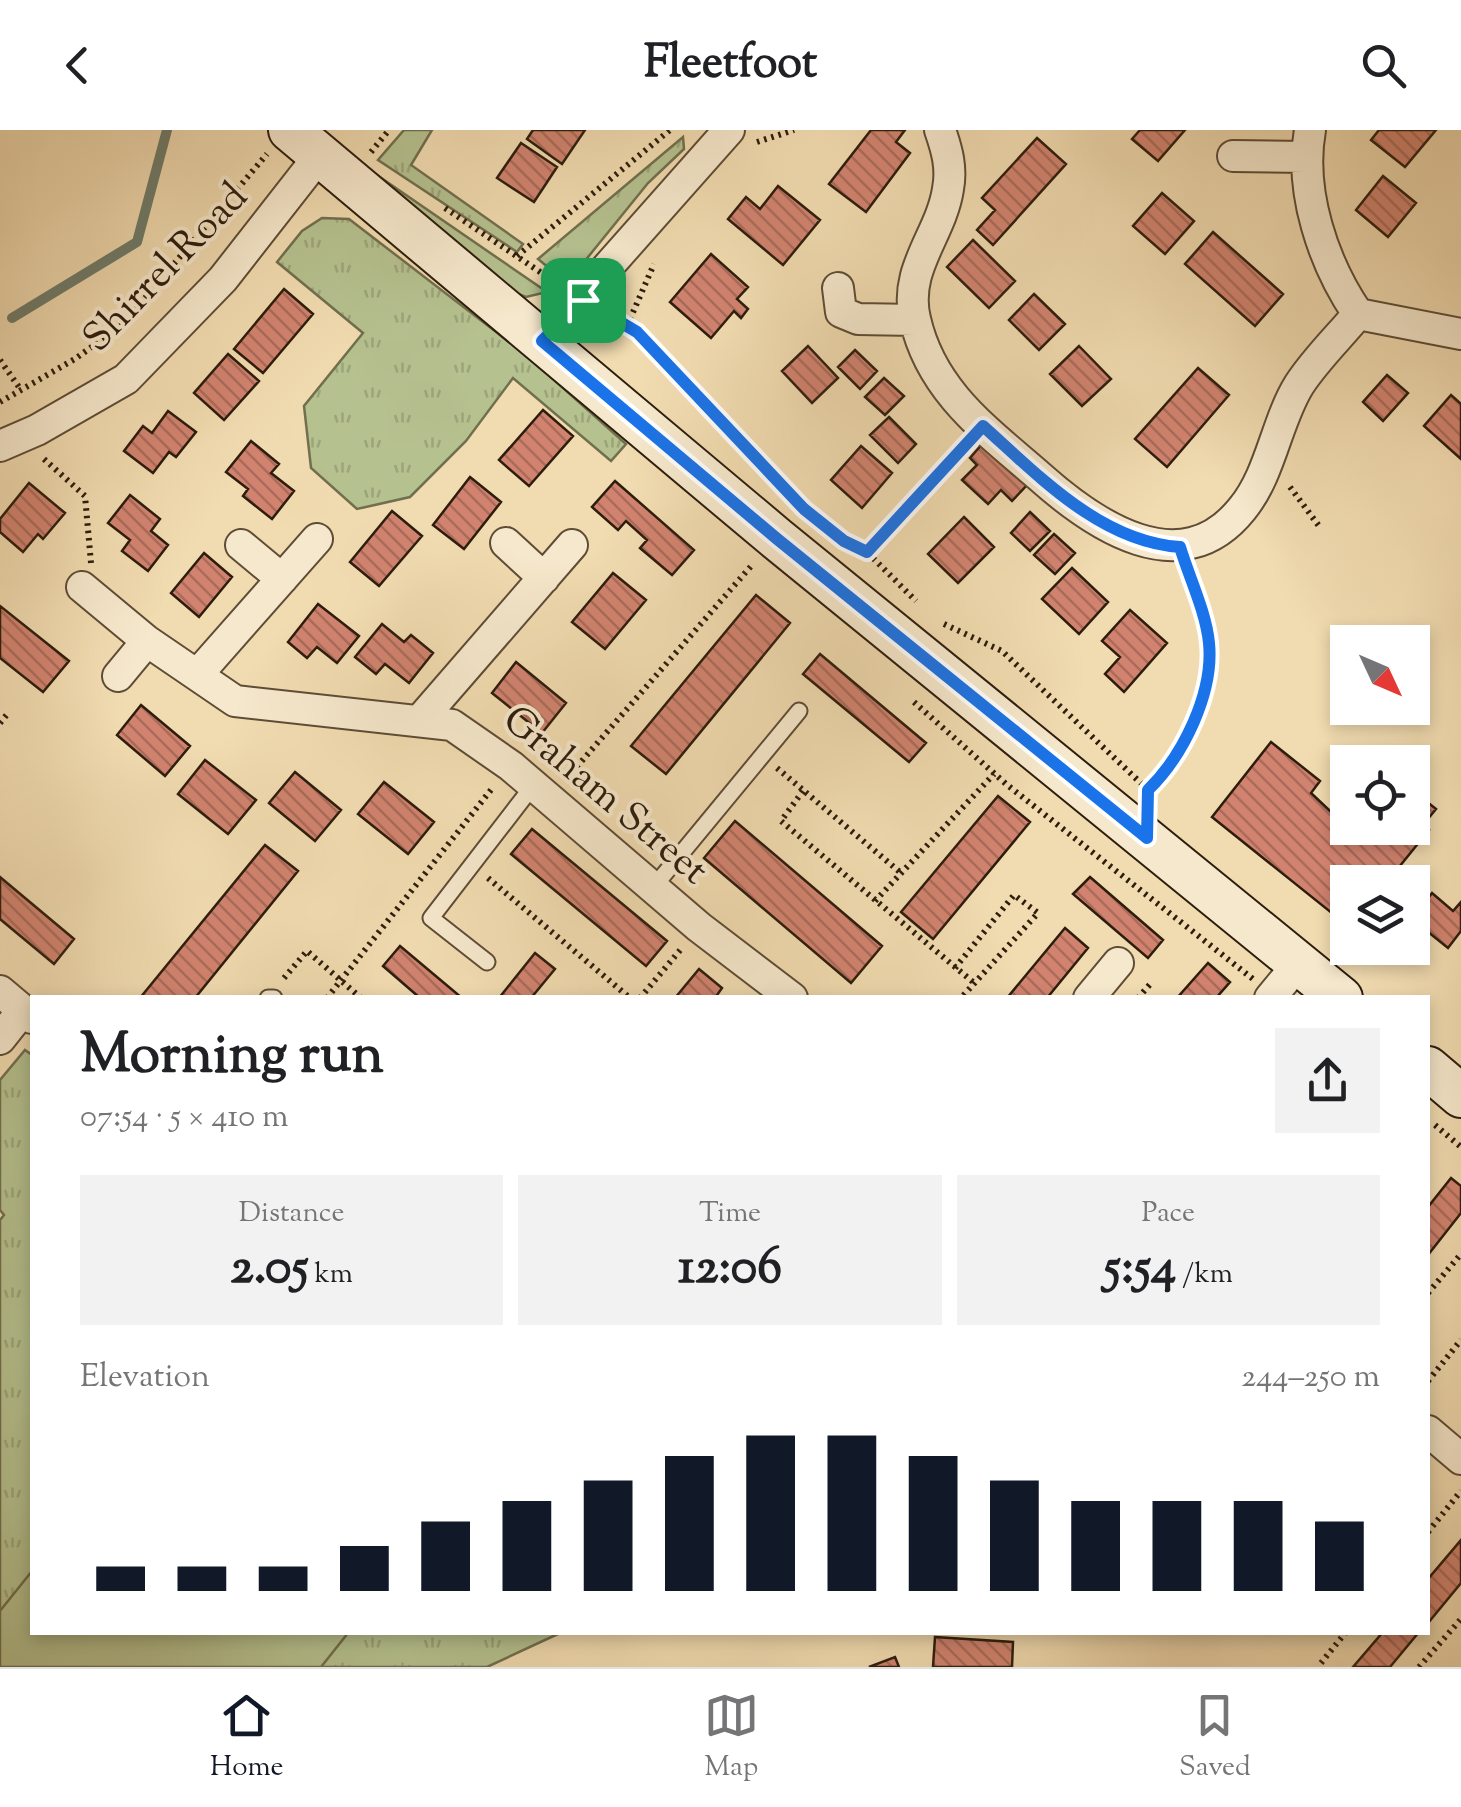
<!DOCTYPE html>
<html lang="en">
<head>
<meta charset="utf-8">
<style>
	:root { --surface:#fff; --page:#f2f2f2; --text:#202124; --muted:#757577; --line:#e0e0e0; --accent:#111827 }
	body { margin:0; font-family:"Sorts Mill Goudy",serif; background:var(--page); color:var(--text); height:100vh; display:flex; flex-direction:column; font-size:38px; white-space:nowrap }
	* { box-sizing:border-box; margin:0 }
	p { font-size:32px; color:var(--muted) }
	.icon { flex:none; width:55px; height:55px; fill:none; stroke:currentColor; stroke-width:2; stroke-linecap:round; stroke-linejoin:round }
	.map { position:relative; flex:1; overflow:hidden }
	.panel { position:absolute; left:30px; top:865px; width:1400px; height:640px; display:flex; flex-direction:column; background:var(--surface); border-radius:0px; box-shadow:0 5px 15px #0003 }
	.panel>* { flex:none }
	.needle { width:65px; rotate:134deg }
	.tools { position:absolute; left:1330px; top:495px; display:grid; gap:20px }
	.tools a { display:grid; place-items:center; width:100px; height:100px; border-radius:0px; background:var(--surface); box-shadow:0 5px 15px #0003; font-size:50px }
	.pin { position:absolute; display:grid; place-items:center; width:85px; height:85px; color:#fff; margin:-42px; border-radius:20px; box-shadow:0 5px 15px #0006 }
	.round { display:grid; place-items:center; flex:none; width:105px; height:105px; border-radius:0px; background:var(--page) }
	.head { display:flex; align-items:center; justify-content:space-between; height:170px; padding:0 50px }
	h1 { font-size:55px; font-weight:800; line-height:75px }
	.metrics { display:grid; grid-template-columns:repeat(3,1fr); gap:15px; height:170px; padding:10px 50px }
	.metrics div { display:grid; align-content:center; border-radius:0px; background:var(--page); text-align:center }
	.metrics b { font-size:50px; font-weight:800 }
	.metrics small { font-size:28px; font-weight:400 }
	.metrics p { font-size:28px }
	.chart { height:280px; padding:20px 50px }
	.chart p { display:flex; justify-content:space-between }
	.chart svg { width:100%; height:180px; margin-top:10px; stroke:var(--accent); stroke-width:6 }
	header { display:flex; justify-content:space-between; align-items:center; height:130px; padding:0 50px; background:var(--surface); font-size:45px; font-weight:800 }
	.tab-bar { display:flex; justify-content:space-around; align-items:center; height:140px; border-top:2px solid var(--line); background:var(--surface); font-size:28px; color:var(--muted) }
	.tab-bar a { display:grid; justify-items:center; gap:5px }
	.tab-bar .current { color:var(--accent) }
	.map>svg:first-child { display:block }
	.grass { fill:url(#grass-tufts); stroke:#716f4e; stroke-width:2.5 }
	.pitch { fill:#b5c18f; stroke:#716f4e; stroke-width:2.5 }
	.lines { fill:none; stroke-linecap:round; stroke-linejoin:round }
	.stream { stroke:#6f7c6b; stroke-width:10 }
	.building { fill:url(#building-back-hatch); stroke:#2d1d0d; stroke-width:2.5 }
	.lane-casing { stroke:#5e4c36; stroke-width:19 }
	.street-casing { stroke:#5e4c36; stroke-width:34 }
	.secondary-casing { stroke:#2d1d0d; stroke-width:46 }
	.path { stroke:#2d1d0d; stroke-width:6; stroke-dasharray:2.5 5; stroke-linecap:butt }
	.lane { stroke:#f6e8cc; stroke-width:15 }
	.street { stroke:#f6e8cc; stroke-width:30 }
	.secondary { stroke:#f6e8cc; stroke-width:42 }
	.route-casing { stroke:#fff; stroke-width:20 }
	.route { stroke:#1a73e8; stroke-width:12 }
	.labels { text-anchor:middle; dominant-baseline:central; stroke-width:8; stroke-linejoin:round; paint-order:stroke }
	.street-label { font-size:40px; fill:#2d1d0d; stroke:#f6e8cc }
</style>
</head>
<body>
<header><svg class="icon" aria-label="back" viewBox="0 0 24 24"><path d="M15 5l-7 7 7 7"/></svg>Fleetfoot<svg class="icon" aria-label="search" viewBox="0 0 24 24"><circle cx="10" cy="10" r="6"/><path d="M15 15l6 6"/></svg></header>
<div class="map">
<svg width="1461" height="1537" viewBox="0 0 1461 1537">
	<defs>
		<pattern id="grass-tufts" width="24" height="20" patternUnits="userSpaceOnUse" patternTransform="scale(2.5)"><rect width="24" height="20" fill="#b5c18f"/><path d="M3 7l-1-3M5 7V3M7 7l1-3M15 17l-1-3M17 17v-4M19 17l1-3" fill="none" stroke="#9ca57a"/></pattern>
		<pattern id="building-back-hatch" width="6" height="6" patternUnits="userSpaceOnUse" patternTransform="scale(2.5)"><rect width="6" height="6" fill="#d1836f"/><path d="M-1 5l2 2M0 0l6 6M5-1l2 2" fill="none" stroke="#aa6b5a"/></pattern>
	</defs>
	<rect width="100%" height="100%" fill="#f1dbb0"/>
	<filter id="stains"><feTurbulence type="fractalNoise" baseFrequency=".002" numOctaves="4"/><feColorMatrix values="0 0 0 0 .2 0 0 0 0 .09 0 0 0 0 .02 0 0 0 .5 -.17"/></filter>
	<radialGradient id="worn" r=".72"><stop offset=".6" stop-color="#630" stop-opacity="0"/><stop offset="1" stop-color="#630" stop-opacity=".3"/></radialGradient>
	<!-- grass -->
	<path class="grass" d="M404,0H432L411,35L523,114L517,122L378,30Z
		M683,7L684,19L648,53L567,153L538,129Z
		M374,43L547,162L526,167L511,161Z
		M322,88L349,89L526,225L626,314L611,331L513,248L466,311L410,367L357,379L311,338L304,276L363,203L277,132L302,101Z
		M25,920L32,925V1502L560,1503L487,1537H0V1090L4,1085L0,1080V950Z"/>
	<!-- pitch -->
	<path class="pitch" d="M32,1441V1502L348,1503L321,1537H0V1481Z"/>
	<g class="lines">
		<!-- stream -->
		<path class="stream" d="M12,188L137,112L167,0"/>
	</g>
	<!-- building -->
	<path class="building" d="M533,0H585L562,34L527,9Z
		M871,0H905L896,12L910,23L866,82L829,54Z
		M1140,0H1185L1158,31L1132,9Z
		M1379,0H1436L1405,37L1371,10Z
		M1037,8L1066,34L993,115L977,100L995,80L982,68Z
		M521,13L557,37L534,72L497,48Z
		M1383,46L1416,73L1388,107L1356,80Z
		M778,56L820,90L783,135L728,89L746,67L760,79Z
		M1162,63L1194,91L1165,124L1133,96Z
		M1213,102L1283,164L1255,196L1185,134Z
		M973,110L1015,151L989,178L947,137Z
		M711,124L748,157L737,169L748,179L741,188L734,181L711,208L670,172Z
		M284,159L313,184L263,243L234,219Z
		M1034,164L1065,194L1039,220L1009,190Z
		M808,216L838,248L812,273L782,241Z
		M1079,216L1111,249L1082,276L1050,244Z
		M855,220L877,241L860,259L838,237Z
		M228,224L259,251L224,290L194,263Z
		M1198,238L1229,265L1167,337L1135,309Z
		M1387,245L1408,263L1383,291L1363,272Z
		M884,248L904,266L885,285L865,267Z
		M1451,265L1461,274V329L1424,296Z
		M543,280L573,306L529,356L499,330Z
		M168,281L196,302L176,327L169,322L153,343L124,321L143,296L152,303Z
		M889,287L916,314L898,333L870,305Z
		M251,311L279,334L271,343L294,361L272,389L243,366L248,359L226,342Z
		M983,313L1027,355L1012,371L1001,360L988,374L962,350L977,335L970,328Z
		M861,316L892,343L862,378L831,350Z
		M470,347L501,372L464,419L433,395Z
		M615,351L694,420L672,445L640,418L647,410L626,391L618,400L592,377Z
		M29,353L65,383L43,409L38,404L23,422L0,402V389Z
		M130,365L160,389L151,401L168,415L148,441L122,421L130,410L108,393Z
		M392,381L422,406L379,456L350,432Z
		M1030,382L1050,401L1030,421L1011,403Z
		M964,387L994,417L958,453L928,424Z
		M1054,404L1075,423L1055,444L1034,425Z
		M204,423L232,447L199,487L171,463Z
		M1072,438L1108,472L1079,504L1042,469Z
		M613,443L646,470L605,519L572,492Z
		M756,465L790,493L666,644L631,616Z
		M318,474L359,506L337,533L317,517L307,528L288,512Z
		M0,476L69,531L43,562L0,528Z
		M1130,480L1167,513L1124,562L1105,544L1120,527L1102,511Z
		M382,494L404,512L411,505L433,523L409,553L385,534L376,544L355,527Z
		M820,524L926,613L909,632L803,544Z
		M516,532L566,573L542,603L492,563Z
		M141,575L190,616L165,646L117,605Z
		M1271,612L1320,651L1311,663L1348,698H1412V660L1436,679L1423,695L1429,700L1387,752H1348V796L1212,687Z
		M205,630L256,670L228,704L178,664Z
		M295,642L341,680L315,711L269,673Z
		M384,652L434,692L408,724L358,684Z
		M998,666L1030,692L933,809L901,782Z
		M735,691L882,816L851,853L704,728Z
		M532,699L667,811L646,836L511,724Z
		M265,715L298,741L195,868H140Z
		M0,747L74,809L54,834L0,789Z
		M1090,747L1163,810L1148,828L1073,764Z
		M1432,763L1453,781L1461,772V801L1448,818L1412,789Z
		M1065,798L1088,818L1047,868H1007Z
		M400,816L462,868H420L383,836Z
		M535,823L555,839L531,868H499Z
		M1208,833L1230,852L1216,868H1177Z
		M699,839L722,858L715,868H675Z
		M1451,1048L1461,1056V1083L1428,1125V1077Z
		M1461,1410V1453L1428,1493V1449Z
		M1383,1502H1419L1390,1537H1353Z
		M935,1507L1013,1512L1012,1537H933Z
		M895,1527L899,1537H869Z"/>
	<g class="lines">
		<!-- lane casing -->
		<g class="lane-casing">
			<path id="lane" d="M652,759L799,581
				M487,832L431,788L532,657
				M268,868H274"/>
		</g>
		<!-- street casing -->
		<g class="street-casing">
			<path id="street" d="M940,0C947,20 952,38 948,59C941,105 903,139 915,189C931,261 986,300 1039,346C1094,395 1181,455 1242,379C1271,344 1276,292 1299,255C1315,230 1339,207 1358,184
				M1310,0C1299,61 1323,133 1358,184L1461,204
				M1233,26L1306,27
				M838,158L841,182L858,189L915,190
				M542,211L729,0
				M0,316L37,300L126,249L223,149L320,25
				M506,413L544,448
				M241,415L282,449
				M82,457L147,511L235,571L452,595L511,636L699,797L792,868
				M197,545L317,409
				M118,546L147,511
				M421,589L572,415
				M0,861L32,888
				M1089,868L1118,833
				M1270,868L1299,833
				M0,909L23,880
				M1428,1301L1461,1329"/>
		</g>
		<!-- secondary casing -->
		<g class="secondary-casing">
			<path id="secondary" d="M290,0L776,408L1341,868
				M1428,938L1461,966"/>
		</g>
		<!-- path -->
		<path class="path" d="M757,12L794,0
			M371,22L389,0
			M445,78L555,152
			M517,126L670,0
			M604,182L637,202L804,379L844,411L867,422L916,471
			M627,196L654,134
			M0,230L21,260
			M0,272L75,229L123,194L267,24
			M44,329L85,366L91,433
			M1290,357L1319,396
			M867,422L967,317
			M944,494L1002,521L1146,658
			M914,572L1006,654L1253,849
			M0,593L9,582
			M777,638L901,743
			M567,648L752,435
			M1148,660C1182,626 1218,559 1208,509C1203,486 1194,463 1187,441
			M803,661L781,691L973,852
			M488,748L630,868
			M875,771L994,644
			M955,838L1014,765L1038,783L961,868
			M284,848L307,821L361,868
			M327,868L494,656
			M640,868L681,819
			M1138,868L1152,852
			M1435,995L1461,1017
			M1428,1163L1461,1124
			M1428,1251L1461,1210
			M1428,1402L1461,1361
			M1321,1533L1346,1502
			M1419,1537L1461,1489"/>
		<!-- lane -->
		<use href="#lane" class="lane"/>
		<!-- street -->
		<use href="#street" class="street"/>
		<!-- secondary -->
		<use href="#secondary" class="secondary"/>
	</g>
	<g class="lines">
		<!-- route casing -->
		<g class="route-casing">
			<path id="route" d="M583,170L637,202L804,379L844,411L867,422L983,296C1039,346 1101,412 1180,417C1189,447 1206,482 1209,513C1214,563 1183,626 1148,660L1147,708L776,408L542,211Z"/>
		</g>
		<!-- route -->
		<use href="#route" class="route"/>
	</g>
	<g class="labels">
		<!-- street labels -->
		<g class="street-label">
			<text transform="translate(167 139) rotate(-46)">Shirrel Road</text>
			<text transform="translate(604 667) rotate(40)">Graham Street</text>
		</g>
	</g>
	<rect width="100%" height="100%" filter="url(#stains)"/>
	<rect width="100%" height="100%" fill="url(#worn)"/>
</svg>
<div class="tools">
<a><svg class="needle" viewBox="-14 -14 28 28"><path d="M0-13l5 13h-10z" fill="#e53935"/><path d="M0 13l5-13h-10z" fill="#757577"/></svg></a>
<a><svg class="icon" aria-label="locate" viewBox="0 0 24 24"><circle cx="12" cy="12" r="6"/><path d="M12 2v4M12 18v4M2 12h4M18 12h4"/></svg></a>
<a><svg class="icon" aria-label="layers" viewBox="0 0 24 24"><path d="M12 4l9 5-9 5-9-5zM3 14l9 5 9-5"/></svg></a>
</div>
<div class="pin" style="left:583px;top:170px;background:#1e9e55"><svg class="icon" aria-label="arrive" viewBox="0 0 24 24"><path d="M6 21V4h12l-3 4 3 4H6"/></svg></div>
<section class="panel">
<div class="head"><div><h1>Morning run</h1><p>07:54 · 5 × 410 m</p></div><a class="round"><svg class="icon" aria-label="share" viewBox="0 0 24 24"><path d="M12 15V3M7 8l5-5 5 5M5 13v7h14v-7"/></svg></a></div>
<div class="metrics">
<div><p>Distance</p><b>2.05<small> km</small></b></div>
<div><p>Time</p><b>12:06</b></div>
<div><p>Pace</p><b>5:54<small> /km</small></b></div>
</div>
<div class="chart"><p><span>Elevation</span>244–250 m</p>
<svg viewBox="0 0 160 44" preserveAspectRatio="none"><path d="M5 44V38M15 44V38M25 44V38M35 44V33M45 44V27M55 44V22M65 44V17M75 44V11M85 44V6M95 44V6M105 44V11M115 44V17M125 44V22M135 44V22M145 44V22M155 44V27"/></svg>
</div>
</section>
</div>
<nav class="tab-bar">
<a class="current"><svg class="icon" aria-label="home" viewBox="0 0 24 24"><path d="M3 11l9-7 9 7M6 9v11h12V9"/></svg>Home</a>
<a><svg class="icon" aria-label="map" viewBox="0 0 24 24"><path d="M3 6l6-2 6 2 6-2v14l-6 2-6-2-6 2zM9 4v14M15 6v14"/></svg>Map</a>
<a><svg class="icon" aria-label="saved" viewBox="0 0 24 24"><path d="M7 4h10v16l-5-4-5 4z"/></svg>Saved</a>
</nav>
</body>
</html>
